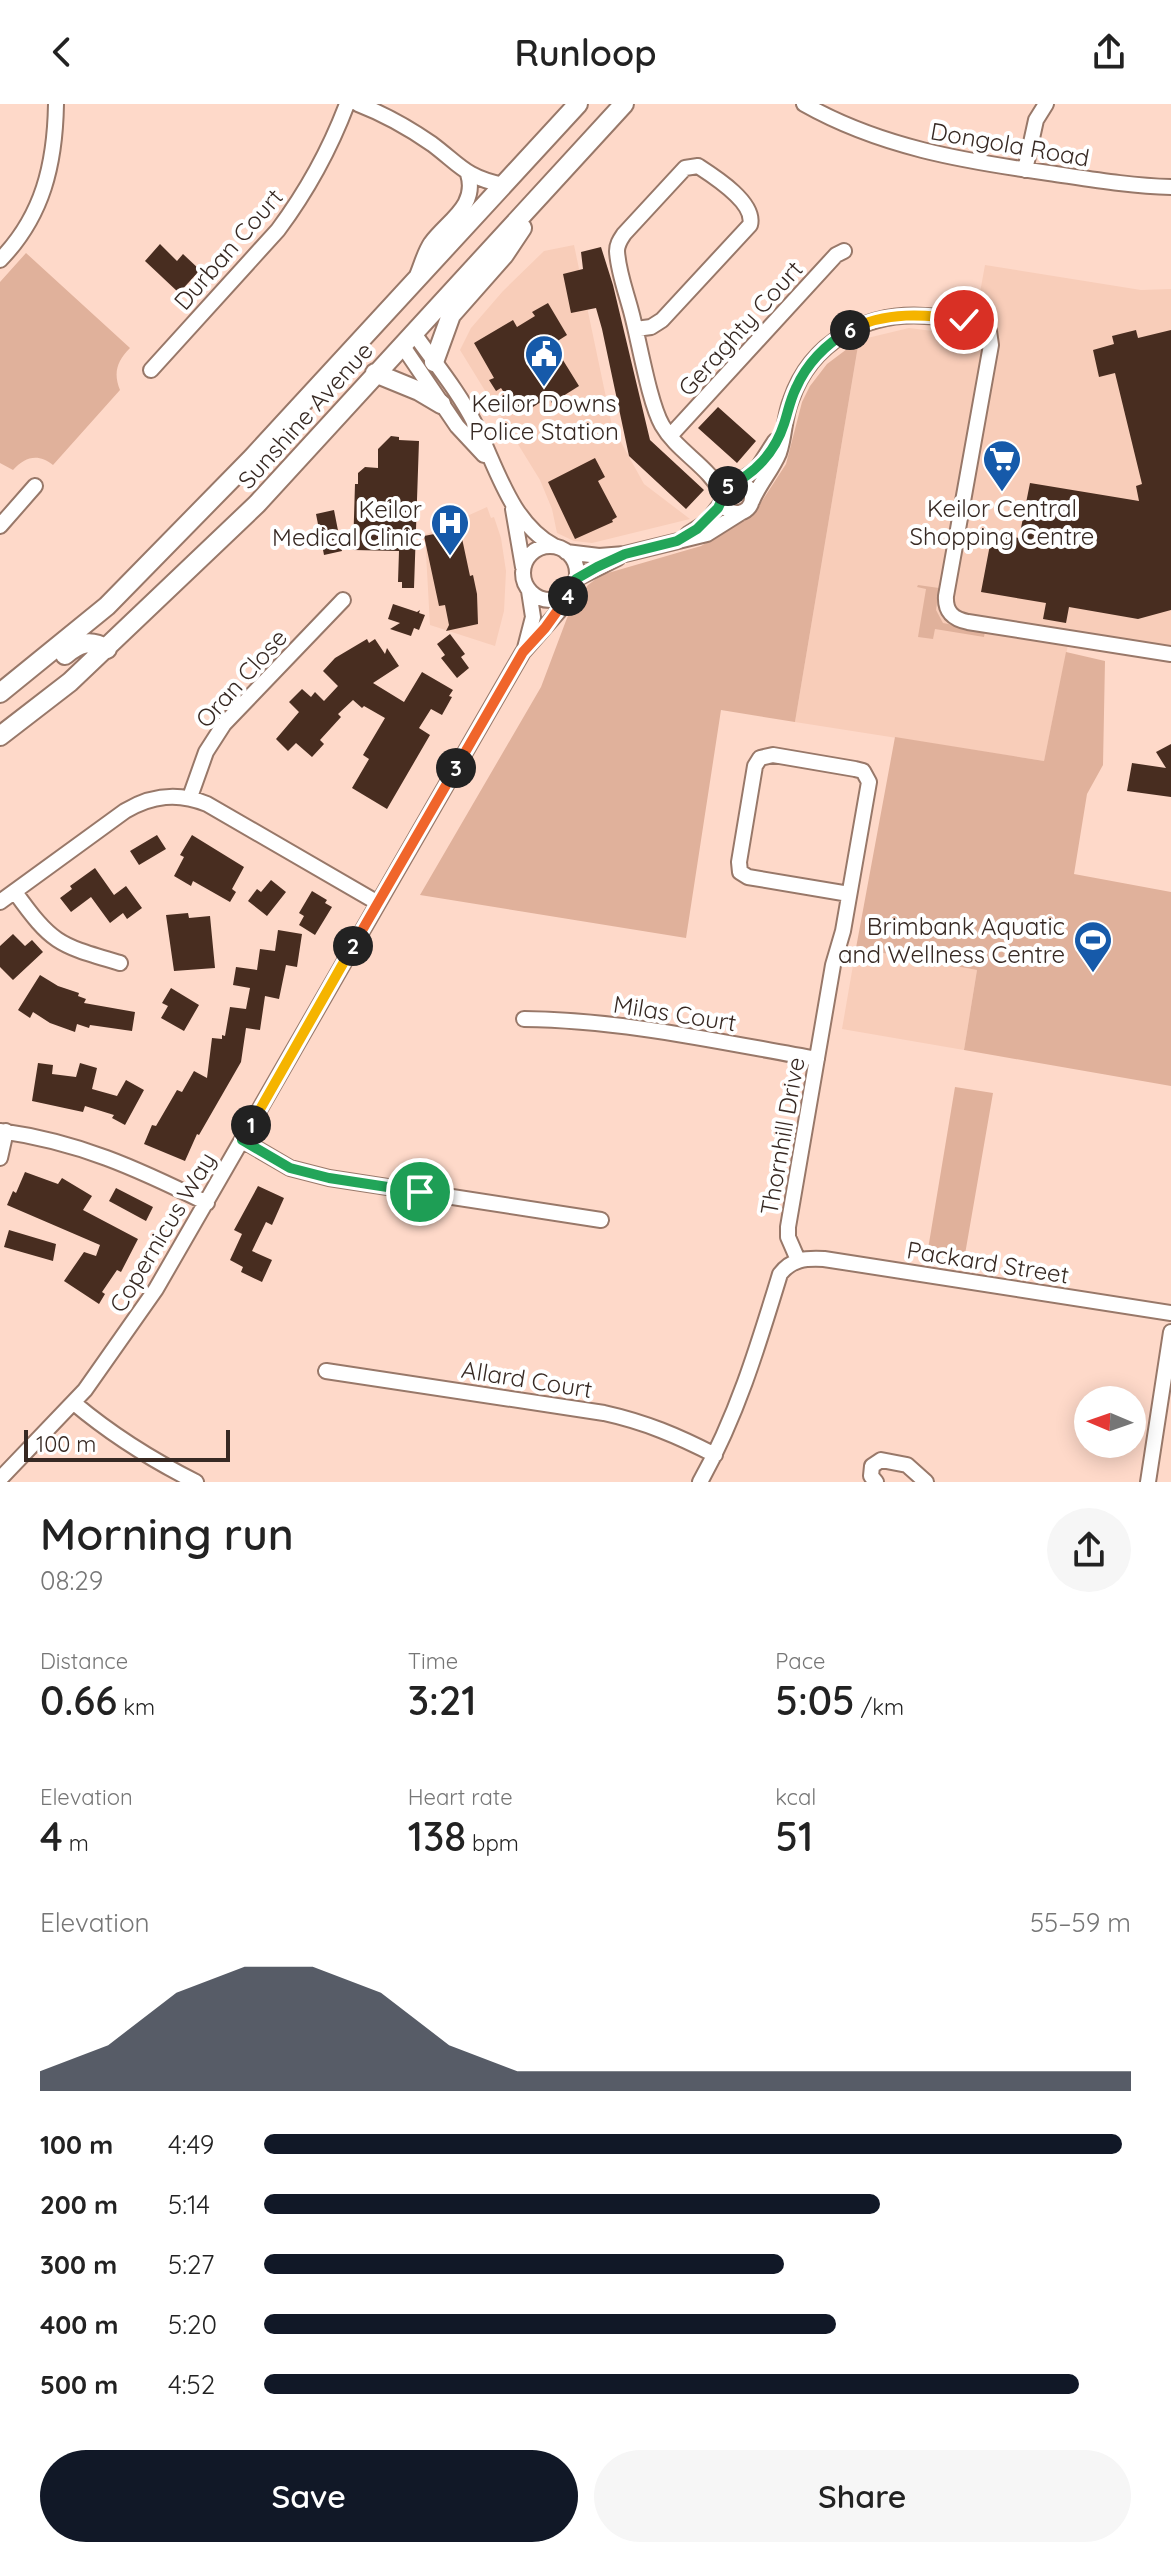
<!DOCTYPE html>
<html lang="en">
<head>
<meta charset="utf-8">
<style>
	:root { --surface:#fff; --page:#f6f6f6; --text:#222; --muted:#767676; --accent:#111827 }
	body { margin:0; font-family:Quicksand,sans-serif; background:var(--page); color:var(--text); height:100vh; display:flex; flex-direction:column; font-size:30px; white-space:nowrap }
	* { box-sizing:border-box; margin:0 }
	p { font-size:26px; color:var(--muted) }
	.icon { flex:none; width:44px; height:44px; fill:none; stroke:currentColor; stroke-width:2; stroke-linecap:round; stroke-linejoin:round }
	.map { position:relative; height:1378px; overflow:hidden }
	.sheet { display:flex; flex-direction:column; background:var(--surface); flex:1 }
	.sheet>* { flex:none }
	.needle { width:52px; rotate:272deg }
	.buttons { position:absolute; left:1074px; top:1282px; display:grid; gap:16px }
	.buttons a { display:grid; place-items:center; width:72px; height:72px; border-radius:50%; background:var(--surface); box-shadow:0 4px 20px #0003; font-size:40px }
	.scale { position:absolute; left:24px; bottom:20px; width:206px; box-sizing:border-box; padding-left:8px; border:4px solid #372923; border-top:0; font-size:22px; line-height:28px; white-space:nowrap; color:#372923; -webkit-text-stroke:6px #fff; paint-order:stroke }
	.pin { position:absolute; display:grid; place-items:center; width:68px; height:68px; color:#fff; margin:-34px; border:4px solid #fff; border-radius:50%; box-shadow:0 2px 8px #0007 }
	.km { position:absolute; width:40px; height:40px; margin:-20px; border-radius:50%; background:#222; color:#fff; font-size:22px; line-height:40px; text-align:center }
	.round { display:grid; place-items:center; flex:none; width:84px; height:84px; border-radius:42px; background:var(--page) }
	.overview { display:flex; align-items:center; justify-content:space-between; height:136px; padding:0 40px }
	h1 { font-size:44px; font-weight:600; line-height:60px }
	.stats { display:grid; grid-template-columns:repeat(3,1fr); gap:12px; height:136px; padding:8px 40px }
	.stats div { display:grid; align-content:center }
	.stats b { font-size:40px; font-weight:600 }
	.stats small { font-size:22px; font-weight:400 }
	.stats p { font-size:22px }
	.chart { height:224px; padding:16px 40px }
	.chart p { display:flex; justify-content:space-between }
	.chart svg { width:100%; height:144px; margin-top:8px; fill:var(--accent); opacity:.7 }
	.action { display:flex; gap:16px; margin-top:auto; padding:16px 40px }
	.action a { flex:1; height:92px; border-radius:48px; background:var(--accent); color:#fff; font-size:32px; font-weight:600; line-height:92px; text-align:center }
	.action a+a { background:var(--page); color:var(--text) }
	ul { padding:0 40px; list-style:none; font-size:26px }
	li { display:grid; grid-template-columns:128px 96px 1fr; align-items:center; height:60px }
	li i { height:20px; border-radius:10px; background:var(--accent) }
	header { display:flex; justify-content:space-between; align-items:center; height:104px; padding:0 40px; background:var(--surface); font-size:36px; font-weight:600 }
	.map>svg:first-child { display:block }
	.built { fill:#f8cdb9 }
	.green { fill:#e0b19b }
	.building { fill:#482d20 }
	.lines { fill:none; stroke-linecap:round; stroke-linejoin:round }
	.minor-casing { stroke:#987869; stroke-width:18 }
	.major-casing { stroke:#987869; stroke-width:22 }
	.minor { stroke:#fff; stroke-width:14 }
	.major { stroke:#fff; stroke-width:18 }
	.split-1-casing { stroke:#fff; stroke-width:16 }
	.split-2-casing { stroke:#fff; stroke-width:16 }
	.split-3-casing { stroke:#fff; stroke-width:16 }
	.split-4-casing { stroke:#fff; stroke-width:16 }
	.split-5-casing { stroke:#fff; stroke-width:16 }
	.split-6-casing { stroke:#fff; stroke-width:16 }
	.split-7-casing { stroke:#fff; stroke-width:16 }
	.split-1 { stroke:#22a559; stroke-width:10 }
	.split-2 { stroke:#f5b400; stroke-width:10 }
	.split-3 { stroke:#f0652b; stroke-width:10 }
	.split-4 { stroke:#f0652b; stroke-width:10 }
	.split-5 { stroke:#22a559; stroke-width:10 }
	.split-6 { stroke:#22a559; stroke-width:10 }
	.split-7 { stroke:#f5b400; stroke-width:10 }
	.labels { text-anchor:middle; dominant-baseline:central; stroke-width:8; stroke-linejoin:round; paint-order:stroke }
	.street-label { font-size:24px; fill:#372923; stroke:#fff }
	.poi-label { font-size:24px; fill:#372923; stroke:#fff }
</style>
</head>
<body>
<header><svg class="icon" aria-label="back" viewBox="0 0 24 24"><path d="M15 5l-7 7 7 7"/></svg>Runloop<svg class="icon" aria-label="share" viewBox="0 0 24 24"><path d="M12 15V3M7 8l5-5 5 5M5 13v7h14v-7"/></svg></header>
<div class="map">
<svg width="1171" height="1378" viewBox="0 0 1171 1378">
	<rect width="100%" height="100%" fill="#fed9c9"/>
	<!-- built -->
	<path class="built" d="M574,141L612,322L644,380L690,415L592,439L574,437L557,429L552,405L540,376L460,246L471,224L503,187L544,147Z
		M985,161L1141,186L1171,185V559L1068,541L1044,657L795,618L859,236L909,224L972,232Z
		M487,403L491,414L494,413L501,434L506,467L504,507L495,542L430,521L425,431Z
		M856,844L977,866L964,946L842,925Z"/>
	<!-- green -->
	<path class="green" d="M26,149L130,244C117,257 113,269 120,286L53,361C38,349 25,353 13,366L0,359V178Z
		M859,236L795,618L721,606L686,834L420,791L541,583L567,514L576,497L588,481L601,471L701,442L753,411L786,360L802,298L810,282L827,260Z
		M918,481L939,484L936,506L943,519L985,527L984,533L935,525L933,535L918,533L926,485L917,483Z
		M1066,548L1105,557L1103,661L1087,690L1074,770L1171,788V982L964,946L977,866L856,844L895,633L1044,657Z
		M955,983L993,989L964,1156L927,1151Z"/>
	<!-- building -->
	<path class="building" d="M160,140L177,157L183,150L200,166L179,189L145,157Z
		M601,143L613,181L650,336L704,386L686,405L629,352L602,225L596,204L571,209L563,170L583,165L581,148Z
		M548,199L567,231L553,240L579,282L552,299L549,293L528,306L525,302L517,308L501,284L496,287L489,276L494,274L474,239L513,216L517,223L535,212L532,208Z
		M1136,226L1138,234L1171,226V506L1138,515L1069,503L1066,519L1043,515L1046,499L981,488L992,430L1019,434L1030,379L1139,397L1136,382L1142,380L1115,269L1099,273L1093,246L1114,240L1112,232Z
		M718,303L756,337L737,359L698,324Z
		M391,332L399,333V336L419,337L414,484H402V478H398L399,447L353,446L355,380H358V369L365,363L378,364V345Z
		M595,354L605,373L598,377L617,413L612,416L613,418L575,435L548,378Z
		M334,406L342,447L324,451L316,410Z
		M460,425L470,472L473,471L477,490L478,520L446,527L449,521L445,501L439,502L424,432Z
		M393,500L417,508L420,506L419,509L425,511L419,526L414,524L411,532L390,525L400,519L388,515Z
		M450,530L465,550L461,553L469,564L457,574L441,554L445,551L437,540Z
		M367,535L369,539L375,535L385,550L387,544L399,562L373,579L404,598L422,568L453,586L449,592L452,593L442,611L431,605L419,624L430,631L387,705L352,684L369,655L363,651L385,614L364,602L362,604L353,596L338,610L341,613L320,636L324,640L312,653L296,639L288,647L276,635L299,608L289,598L302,585L311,593L315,588L324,597L338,582L323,567L335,554Z
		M1171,640V693L1127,687L1132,659L1166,664L1156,648Z
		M157,731L166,745L139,761L130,747Z
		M192,731L244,763L232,785L236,788L230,798L193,777L191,782L174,772L184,753L180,751Z
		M95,764L114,791L126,782L142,804L127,815L123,809L110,819L91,793L71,808L60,794L72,785L70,782Z
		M271,776L286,788L267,812L248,797L257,785L261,788Z
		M312,787L327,796L325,799L332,803L315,831L299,821L304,812L299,809Z
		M188,809L189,814L210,812L215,864L174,867L166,811Z
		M278,826L302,830L297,863L286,861L279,895L265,892L260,926L246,924L241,958L199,1031L197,1030L185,1057L144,1040L152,1021L156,1022L177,986L182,988L194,967L207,974L212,934L222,935V931L225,932L230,903L246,905L250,884L233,881L236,863L257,866L260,845L275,847Z
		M13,830L25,842L32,836L43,848L13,876L0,863V842Z
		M40,871L58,882L79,889L78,892L86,895L84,899L135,908L132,927L90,921L89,924L77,920L75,928L50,919L33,908L30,914L18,906Z
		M171,884L199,901L184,927L161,914L168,902L162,899Z
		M38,959L53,961L52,970L76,973L80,959L97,964L92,985L117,992L126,976L144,986L125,1021L112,1014L114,1011L85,1002L83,1008L32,997Z
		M25,1068L58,1080L62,1074L92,1092L83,1106L138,1135L121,1168L117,1166L102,1188L105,1190L99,1200L64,1177L84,1148L96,1152L100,1141L7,1101L13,1087L16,1089Z
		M258,1082L284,1094L272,1121L266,1118L252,1147L272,1156L262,1178L241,1168L243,1163L230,1156L242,1130L234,1126Z
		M116,1084L153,1103L146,1117L109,1097Z
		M9,1126L56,1140L53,1157L4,1143Z"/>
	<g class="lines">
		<!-- minor casing -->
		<g class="minor-casing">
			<path id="minor" d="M358,0C384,10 409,24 432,40C460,61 465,73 503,81
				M804,0C880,43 963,57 1049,69C1090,75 1130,82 1171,83
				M1025,66L1036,16L1046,0
				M0,156C43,112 55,60 56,0
				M418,169C422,159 425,148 431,139C447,117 478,102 468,70
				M636,225L651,223L662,216L750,121C756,99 715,73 698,62L685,64L624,130C620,136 617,140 617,147C618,167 626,188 631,207C639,236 649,298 662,321C678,349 710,362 723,392
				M413,228C434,258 459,288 475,320C497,363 510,418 554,442
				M402,241L457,322L484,351
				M151,266L278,126C307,87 330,45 347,0
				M670,332L836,151L844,147
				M737,379L757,365L775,337
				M722 394a15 15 0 1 1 30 0a15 15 0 1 1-30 0Z
				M752,397C759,380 772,366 779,349C785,332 784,313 791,296C811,238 866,208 925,212C945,213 974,213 989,227L991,241L946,492C945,508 953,515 968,518L1171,550
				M513,405L523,463
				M0,422L35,382
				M688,430L707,418L723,397
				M523 469a27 27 0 1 1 54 0a27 27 0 1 1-54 0Z
				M566,448L599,452L625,450L707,430L742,408
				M576,475L618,454
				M525,544L533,513L529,487
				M190,693L206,648L224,620L343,496
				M15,788C53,841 59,841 120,859
				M0,798L125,707C152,691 178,688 207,700L378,799
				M524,915C623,916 720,938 817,955
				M0,1027C79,1038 136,1064 207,1099
				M242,1036L290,1064L329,1074L601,1116
				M0,1054L6,1027
				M798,1156L788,1133V1123L833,861L843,827L869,678L863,667L855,665L773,651L760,654L755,662L739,758L740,768L748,773L849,790
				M326,1267L604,1309C645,1318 678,1332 715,1351
				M74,1299C112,1331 152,1356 196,1378
				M0,1375L85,1286L156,1185L501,586L523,548L559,507L572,484
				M700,1378C737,1312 758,1242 780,1170C792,1155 805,1154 824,1155L1171,1209
				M876,1378L871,1372L872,1362L881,1356L907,1361L926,1378
				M1148,1378L1171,1228"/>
		</g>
		<!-- major casing -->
		<g class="major-casing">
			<path id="major" d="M434,258L451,211L504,151L522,124
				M375,269L419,287L441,300
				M65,551C79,539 90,535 107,545
				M0,589L107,502L252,354L578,0
				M0,632L70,578L257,400L624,0"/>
		</g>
		<!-- minor -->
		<use href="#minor" class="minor"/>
		<!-- major -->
		<use href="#major" class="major"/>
	</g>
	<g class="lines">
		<!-- split-1 casing -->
		<g class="split-1-casing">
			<path id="split-1" d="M251,1021L242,1036L290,1064L329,1074L420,1088"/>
		</g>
		<!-- split-2 casing -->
		<g class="split-2-casing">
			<path id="split-2" d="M251,1021L353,842"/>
		</g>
		<!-- split-3 casing -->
		<g class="split-3-casing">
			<path id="split-3" d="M353,842L456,664"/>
		</g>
		<!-- split-4 casing -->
		<g class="split-4-casing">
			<path id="split-4" d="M456,664L523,548L545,524L568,492"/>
		</g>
		<!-- split-5 casing -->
		<g class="split-5-casing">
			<path id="split-5" d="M568,492L576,475L597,463L625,450L677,437L697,425L718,404L728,382"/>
		</g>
		<!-- split-6 casing -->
		<g class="split-6-casing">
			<path id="split-6" d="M728,382C755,370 775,348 784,320C788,308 790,296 796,284C807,259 826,240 850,226"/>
		</g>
		<!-- split-7 casing -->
		<g class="split-7-casing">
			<path id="split-7" d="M850,226C885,207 926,210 964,216"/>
		</g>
		<!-- split-1 -->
		<use href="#split-1" class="split-1"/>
		<!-- split-2 -->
		<use href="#split-2" class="split-2"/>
		<!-- split-3 -->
		<use href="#split-3" class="split-3"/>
		<!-- split-4 -->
		<use href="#split-4" class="split-4"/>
		<!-- split-5 -->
		<use href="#split-5" class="split-5"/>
		<!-- split-6 -->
		<use href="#split-6" class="split-6"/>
		<!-- split-7 -->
		<use href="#split-7" class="split-7"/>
	</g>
	<!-- icons -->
	<defs>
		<g id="civic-pin" transform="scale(2)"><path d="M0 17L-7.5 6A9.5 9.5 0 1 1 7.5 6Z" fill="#165aaa" stroke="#fff"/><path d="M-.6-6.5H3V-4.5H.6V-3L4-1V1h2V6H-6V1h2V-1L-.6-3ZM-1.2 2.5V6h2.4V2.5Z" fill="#fff"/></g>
		<g id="supermarket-pin" transform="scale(2)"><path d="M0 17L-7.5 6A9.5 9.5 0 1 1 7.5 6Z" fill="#165aaa" stroke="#fff"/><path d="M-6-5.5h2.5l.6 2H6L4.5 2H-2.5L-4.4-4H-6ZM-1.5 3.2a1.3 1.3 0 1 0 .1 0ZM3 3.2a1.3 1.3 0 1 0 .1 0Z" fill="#fff"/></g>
		<g id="hospital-pin" transform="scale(2)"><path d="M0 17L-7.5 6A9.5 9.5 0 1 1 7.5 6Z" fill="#165aaa" stroke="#fff"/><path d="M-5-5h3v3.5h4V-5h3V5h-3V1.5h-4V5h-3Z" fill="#fff"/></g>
		<g id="stadium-pin" transform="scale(2)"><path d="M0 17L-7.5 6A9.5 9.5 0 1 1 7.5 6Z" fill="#165aaa" stroke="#fff"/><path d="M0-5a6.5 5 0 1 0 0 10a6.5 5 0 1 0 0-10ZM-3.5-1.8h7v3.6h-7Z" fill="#fff"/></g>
	</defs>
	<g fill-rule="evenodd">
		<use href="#civic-pin" x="544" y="250"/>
		<use href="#supermarket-pin" x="1002" y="355"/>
		<use href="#hospital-pin" x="450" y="419"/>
		<use href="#stadium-pin" x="1093" y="836"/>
	</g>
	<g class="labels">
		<!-- street labels -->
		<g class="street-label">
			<text transform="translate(1010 40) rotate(10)">Dongola Road</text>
			<text transform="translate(228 145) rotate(-49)">Durban Court</text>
			<text transform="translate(740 224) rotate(-48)">Geraghty Court</text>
			<text transform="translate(305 311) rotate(-48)">Sunshine Avenue</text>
			<text transform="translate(241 574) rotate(-48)">Oran Close</text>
			<text transform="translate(675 909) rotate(9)">Milas Court</text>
			<text transform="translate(782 1032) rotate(-80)">Thornhill Drive</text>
			<text transform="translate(162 1128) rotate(-59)">Copernicus Way</text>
			<text transform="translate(988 1158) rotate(9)">Packard Street</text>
			<text transform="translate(527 1275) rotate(9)">Allard Court</text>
		</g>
		<!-- poi labels -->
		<g class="poi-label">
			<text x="544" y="299">Keilor Downs<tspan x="544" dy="28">Police Station</tspan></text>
			<text x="1002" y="404">Keilor Central<tspan x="1002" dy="28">Shopping Centre</tspan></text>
			<text x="422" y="405" text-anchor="end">Keilor<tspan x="422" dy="28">Medical Clinic</tspan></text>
			<text x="1065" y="822" text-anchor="end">Brimbank Aquatic<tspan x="1065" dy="28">and Wellness Centre</tspan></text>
		</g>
	</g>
</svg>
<div class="buttons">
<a><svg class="needle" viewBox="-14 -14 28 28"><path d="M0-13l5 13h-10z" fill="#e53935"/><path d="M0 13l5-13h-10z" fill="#767676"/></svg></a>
</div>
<div class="scale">100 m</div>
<div class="pin" style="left:420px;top:1088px;background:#1e9e55"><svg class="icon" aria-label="arrive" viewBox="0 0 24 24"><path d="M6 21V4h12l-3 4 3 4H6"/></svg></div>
<div class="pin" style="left:964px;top:216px;background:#d93025"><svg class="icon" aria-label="check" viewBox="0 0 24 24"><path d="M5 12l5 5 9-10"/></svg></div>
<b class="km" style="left:251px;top:1021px">1</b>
<b class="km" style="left:353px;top:842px">2</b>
<b class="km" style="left:456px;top:664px">3</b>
<b class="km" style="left:568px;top:492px">4</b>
<b class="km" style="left:728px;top:382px">5</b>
<b class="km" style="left:850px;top:226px">6</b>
</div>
<section class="sheet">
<div class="overview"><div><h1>Morning run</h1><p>08:29</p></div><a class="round"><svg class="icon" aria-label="share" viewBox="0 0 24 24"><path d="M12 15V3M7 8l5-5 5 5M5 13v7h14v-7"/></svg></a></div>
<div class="stats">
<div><p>Distance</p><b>0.66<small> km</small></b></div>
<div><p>Time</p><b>3:21</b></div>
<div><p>Pace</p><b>5:05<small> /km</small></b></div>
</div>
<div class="stats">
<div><p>Elevation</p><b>4<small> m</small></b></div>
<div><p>Heart rate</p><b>138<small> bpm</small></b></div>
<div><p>kcal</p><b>51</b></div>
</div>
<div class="chart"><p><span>Elevation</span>55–59 m</p>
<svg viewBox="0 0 160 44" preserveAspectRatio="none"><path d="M0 44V38L10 30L20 14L30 6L40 6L50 14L60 30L70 38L80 38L90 38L100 38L110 38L120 38L130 38L140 38L150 38L160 38V44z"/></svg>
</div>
<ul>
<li><b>100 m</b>4:49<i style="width:99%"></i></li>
<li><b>200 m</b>5:14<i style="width:71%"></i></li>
<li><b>300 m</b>5:27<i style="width:60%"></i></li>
<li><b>400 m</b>5:20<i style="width:66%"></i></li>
<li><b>500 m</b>4:52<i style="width:94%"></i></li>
</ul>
<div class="action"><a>Save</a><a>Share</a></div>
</section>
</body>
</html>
